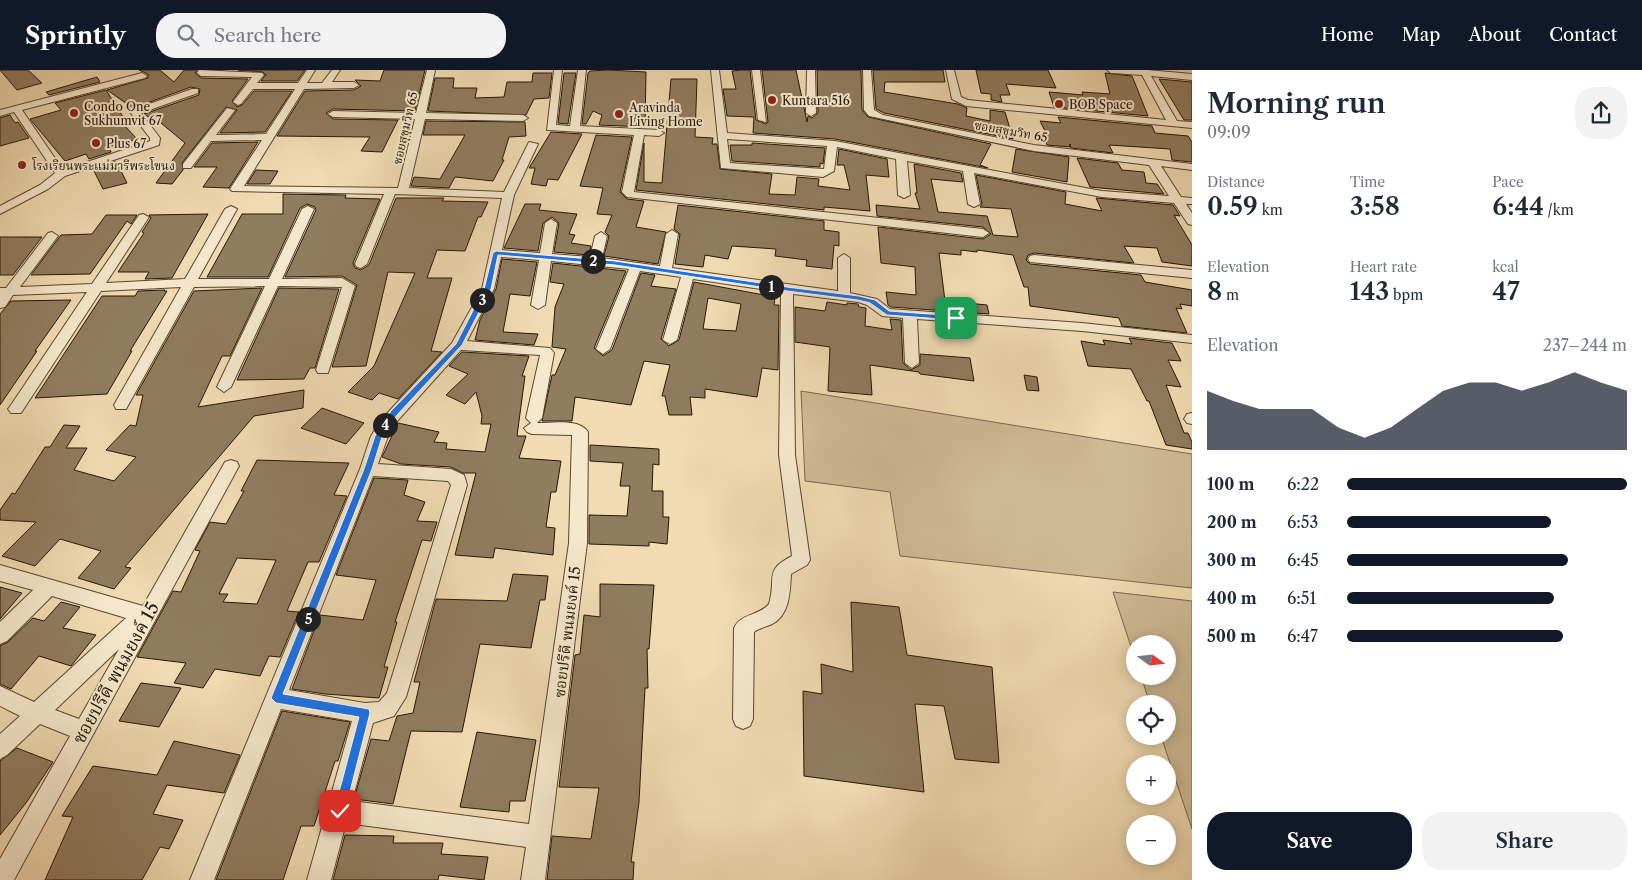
<!DOCTYPE html>
<html lang="en">
<head>
<meta charset="utf-8">
<style>
	:root { --surface:#fff; --page:#f2f2f3; --text:#1f2937; --muted:#747a83; --accent:#111827 }
	body { margin:0; font-family:"Libre Caslon Text","Noto Serif Thai",serif; background:var(--page); color:var(--text); height:100vh; display:flex; flex-direction:column; font-size:19px; white-space:nowrap }
	* { box-sizing:border-box; margin:0 }
	p { font-size:16px; color:var(--muted) }
	.icon { flex:none; width:28px; height:28px; fill:none; stroke:currentColor; stroke-width:2; stroke-linecap:round; stroke-linejoin:round }
	.map { position:relative; flex:1; overflow:hidden }
	.drawer { display:flex; flex-direction:column; background:var(--surface); width:450px }
	.drawer>* { flex:none }
	.needle { width:32px; rotate:105deg }
	.buttons { position:absolute; left:1126px; top:565px; display:grid; gap:10px }
	.buttons a { display:grid; place-items:center; width:50px; height:50px; border-radius:50%; background:var(--surface); box-shadow:0 2px 12px #0003; font-size:25px }
	.pin { position:absolute; display:grid; place-items:center; width:42px; height:42px; color:#fff; margin:-21px; border-radius:10px; box-shadow:0 2px 8px #0006 }
	.km { position:absolute; width:25px; height:25px; margin:-12px; border-radius:50%; background:#222; color:#fff; font-size:14px; line-height:25px; text-align:center }
	.round { display:grid; place-items:center; flex:none; width:52px; height:52px; border-radius:20px; background:var(--page) }
	.head { display:flex; align-items:center; justify-content:space-between; height:85px; padding:0 15px }
	h1 { font-size:28px; font-weight:600; line-height:38px }
	.stats { display:grid; grid-template-columns:repeat(3,1fr); gap:8px; height:85px; padding:5px 15px }
	.stats div { display:grid; align-content:center }
	.stats b { font-size:25px; font-weight:600 }
	.stats small { font-size:14px; font-weight:400 }
	.stats p { font-size:14px }
	.chart { height:140px; padding:10px 15px }
	.chart p { display:flex; justify-content:space-between }
	.chart svg { width:100%; height:90px; margin-top:5px; fill:var(--accent); opacity:.7 }
	.button { display:flex; gap:10px; margin-top:auto; padding:10px 15px }
	.button a { flex:1; height:58px; border-radius:20px; background:var(--accent); color:#fff; font-size:20px; font-weight:600; line-height:58px; text-align:center }
	.button a+a { background:var(--page); color:var(--text) }
	ul { padding:0 15px; list-style:none; font-size:16px }
	li { display:grid; grid-template-columns:80px 60px 1fr; align-items:center; height:38px }
	li i { height:12px; border-radius:6px; background:var(--accent) }
	header { display:flex; align-items:center; gap:30px; box-sizing:border-box; height:70px; padding:0 25px; background:var(--accent); color:#fff }
	header strong { font-size:24px }
	nav { display:flex; gap:28px; margin-inline-start:auto; font-size:18px }
	.search { width:350px; height:45px; background:var(--page); display:flex; align-items:center; gap:12px; box-sizing:border-box; padding:0 18px; border-radius:20px; color:var(--muted); font-size:19px }
	main { display:flex; flex:1; min-height:0 }
	.map>svg:first-child { display:block }
	.green { fill:#ceba95; stroke:#7a684e }
	.building { fill:#907c5f; stroke:#261606; fill-rule:evenodd }
	.lines { fill:none; stroke-linecap:round; stroke-linejoin:round }
	.minor-casing { stroke:#594731; stroke-width:2 }
	.minor { fill:#f6e8cd; fill-rule:evenodd }
	.route { fill:#1a73e8; stroke:#fff }
	.poi-dot { fill:#8f2418; stroke:#f6e8cd; stroke-width:2 }
	.labels { text-anchor:middle; dominant-baseline:central; stroke-width:4; stroke-linejoin:round; paint-order:stroke }
	.far-poi-label { font-size:12px; fill:#261606; stroke:#f6e8cd; text-anchor:start }
	.far-street-label { font-size:12px; fill:#261606; stroke:#f6e8cd }
	.street-label { font-size:15px; fill:#261606; stroke:#f6e8cd }
	.near-street-label { font-size:18px; fill:#261606; stroke:#f6e8cd }
</style>
</head>
<body>
<header>
<strong>Sprintly</strong>
<div class="search"><svg class="icon" aria-label="search" viewBox="0 0 24 24"><circle cx="10" cy="10" r="6"/><path d="M15 15l6 6"/></svg>Search here</div>
<nav><a>Home</a><a>Map</a><a>About</a><a>Contact</a></nav>
</header>
<main>
<div class="map">
<svg width="1192" height="810" viewBox="0 0 1192 810">
	<rect width="100%" height="100%" fill="#f1dbb2"/>
	<filter id="stains"><feTurbulence type="fractalNoise" baseFrequency=".004" numOctaves="4"/><feColorMatrix values="0 0 0 0 .2 0 0 0 0 .09 0 0 0 0 .02 0 0 0 .5 -.17"/></filter>
	<radialGradient id="worn" r=".72"><stop offset=".6" stop-color="#630" stop-opacity="0"/><stop offset="1" stop-color="#630" stop-opacity=".3"/></radialGradient>
	<!-- green -->
	<path class="green" d="M801,321L1192,384V518L900,486L890,422L805,411Z
		M1113,522L1192,531V759L1161,666H1168V634H1150L1141,606H1168V574H1135V589Z"/>
	<!-- building -->
	<path class="building" d="M0,0H28L42,13L17,20Z
		M139,0H160L174,12L184,0H197L195,3L201,8L248,9L232,31L237,37L242,35L254,21H292L265,62L220,63L237,40L226,37L182,93L183,100L172,114L156,113L185,73L155,48L151,49L144,44L199,25L200,19L191,17L133,38L107,20L148,8V4Z
		M238,0H305L297,11H261L266,5L263,2Z
		M384,0H425L415,41L333,39L326,43L333,49L398,50L382,82L361,81L370,67L277,66L305,21L354,20L361,16L355,10L380,11Z
		M608,0L646,2L645,57L599,55L602,45L593,41L586,54H582L588,3L590,1Z
		M741,0H750L756,50L766,54L768,52L762,0H796L807,52L808,46L812,48L818,43L817,0H861L862,40L868,47L991,74L980,95L988,98L835,69L753,63L754,47L727,46L723,19H736L732,1Z
		M873,0H943L945,12H885L884,22L958,34L967,38L966,46L990,51V40L1005,42L1013,69L884,43L876,39Z
		M976,0H1048L1056,18L1006,14L1010,25H1000L1002,32L991,30V24L981,23Z
		M533,3H552L549,28L534,29L526,45L428,41L435,8H454L453,18H477L475,28L504,27L507,12H532Z
		M564,3H576L568,54L558,53Z
		M1105,3L1132,6L1148,46L1054,37L1049,22L1083,25L1082,22L1110,24Z
		M97,7L100,12L49,25L46,22Z
		M671,9H697L695,67L713,68L712,74H717L720,99L772,104L769,124L795,125L797,107L819,109L818,116L850,120L844,95H837L839,79L887,89L889,107L866,105L870,141L824,137V140L636,120L644,73V112L662,113Z
		M1159,9L1192,12V50H1184Z
		M106,20L127,53L123,54L137,69L109,77L111,82L89,89L86,84L65,91L30,49L61,40L55,33Z
		M10,45L15,53L18,52L29,68L0,76V48Z
		M1058,47L1152,56L1155,63L1188,66L1192,72V92L1172,90L1170,79L1109,75L1113,83L1071,78L1070,74V77L1047,75L1043,65H1047L1040,51L1061,53Z
		M426,51L525,52L526,66L509,67L502,90H504L493,111L455,107L449,118L411,116L414,107L440,109L465,65H423Z
		M551,62L582,64L558,110L548,109L546,116L531,114L535,98H529Z
		M596,65L632,67L620,122L627,129L644,131L636,157L666,162L658,194L604,186L609,166L605,162L612,145L597,144L603,118L580,116Z
		M258,72L229,118L203,117L217,97H194L212,73Z
		M752,73L825,78L823,94L820,93V97L732,91L730,75H752Z
		M1016,79L1069,87L1067,112L1012,102Z
		M1077,88L1118,93L1122,100L1144,102L1146,113L1157,114L1164,124L1090,117Z
		M116,91L127,113L103,119L93,99Z
		M914,94L961,103L963,112L931,109L938,142L987,146L993,165L1018,167L1011,139L980,137L982,134L976,105L1066,122L1065,134L1102,141L1096,128L1173,135L1180,146L1174,145L1192,175V196L1162,192L1157,178L1124,176L1134,193L1034,183L1028,185L1026,190L1030,194L1141,205L1145,212L1192,220V236L1180,234L1182,239L1176,238L1187,263L1122,256L1119,248L1030,236L1028,217H1024L1013,185L977,180V182L961,180V185L939,183L945,231L987,235L989,244L891,237L888,235L886,222L916,225L915,197L881,193L878,157L983,169L991,164L983,157L877,146L876,135L920,139L915,123H917Z
		M256,100L278,101L270,114H247Z
		M283,124L346,125L345,128L380,129L353,193L355,198L361,200L369,195L396,128H444L442,131L488,132L481,147H478L465,181L437,180L427,208H452L431,281L442,282L398,329L379,323L372,330L348,322L374,296L415,203L388,202L366,296L332,297L357,215L342,206L285,207L316,140L315,137L307,134L300,138L268,207H207L242,144H283Z
		M525,134H541L539,140L577,144L569,164L575,165L571,173L591,176L589,185L554,182L559,153L552,147L543,153L538,181L504,178Z
		M678,135L824,151V160L839,162V176L834,175L832,199L806,196L807,190L775,186L776,179L732,176L728,189L705,185L703,197L675,194L680,164L674,159Z
		M208,144L172,208L145,209L149,202H118L144,163L142,162L151,148L149,145Z
		M106,145H137L131,154L127,151L90,204L31,205L61,165L92,164Z
		M0,167H42L13,205H0Z
		M502,189L537,192L530,226L510,224L503,262L538,264L534,275L475,270L480,250L496,219Z
		M553,193L626,201L594,278L603,286L612,280L641,203L655,205L651,216L676,219L661,269L669,276L679,270L694,212L775,227L774,235H779L778,300L762,298L757,327L705,319V328L690,327L692,345H669L665,326H662L670,295L644,291L631,335L575,327L572,351H542L552,305H555L566,279L552,277L555,237L564,214L550,212ZM708,228L741,234L736,261L703,259Z
		M262,218L230,286H222L198,337L304,320L303,338L254,346L125,497L131,498L114,519L78,508L101,481L60,469L35,496L2,486L36,452L0,450V440L12,423L15,424L45,377H50L64,355L80,356L66,378H87L74,400L114,411L136,387L106,380L130,355L136,356L143,325H136L194,221Z
		M279,218L339,219L315,298H310L304,309L237,310Z
		M165,220L164,221H167L130,281H132L107,324L35,328L102,226H135L138,221Z
		M71,230L35,281H37L0,335V244L11,231Z
		M827,232L847,235V233L858,234L859,237L866,238L865,256L892,260L890,249L901,250L903,293L911,300L920,295V284L970,288L974,311L920,304L919,302L870,295L872,325L828,321L830,277L795,272V237L825,241Z
		M1129,268L1172,273L1181,291L1168,290L1181,317L1166,315L1184,363H1188L1192,372V379L1166,375L1149,331H1147L1131,299L1088,296L1081,271L1105,275L1103,270L1132,274Z
		M462,282L529,286L522,306H525L517,366H526L519,388L561,391L556,422H551L546,457L555,458L553,485L495,478L493,488L455,485L476,403H463L451,397L401,394L382,387L398,353L439,362L434,372L447,373L446,379L485,382L491,354H481L482,346L476,322L465,334L446,325L468,304L449,296Z
		M1024,305L1037,307L1039,321L1027,320Z
		M322,338L364,353L346,374L301,358Z
		M590,375L659,379V395L653,394L652,421H663V447H669L667,474L649,472V476L589,474V445L627,446L630,416H620L623,393L590,391Z
		M257,390L349,393L334,425L347,426L319,492H308L287,541L299,542L280,587L269,586L260,606L215,599L203,618L174,613L186,593L137,587L173,521L181,522L200,481L195,480L210,452L226,454L244,421H241ZM237,488L276,490L257,534L223,532L228,524H219Z
		M374,408L408,410L404,425L425,432L417,451L437,452L431,471L422,470L395,552H397L384,597H388L379,628L325,624L292,619L320,545L363,550L376,510L336,505Z
		M513,504L548,506L545,530H540L531,578L480,574L462,662L411,661L393,734L354,729L371,669L389,671L397,646L413,643L420,612H414L436,529L507,531Z
		M600,514L654,515L649,579H647L648,618H645L639,732L631,792H634L633,810H547L552,766L591,769L599,718L559,717L575,585L580,584L584,545L600,547Z
		M0,517L22,523L0,549Z
		M61,532L80,537L63,558L96,565L71,596L39,586L11,619L0,614V576L8,572L33,548L44,551Z
		M851,532L899,537L907,585L992,597L999,693L955,689L944,636L915,634L924,722L804,706L803,621L822,624L821,594L853,602Z
		M141,613L181,618L159,657L119,651Z
		M282,641L350,652L338,691H335L314,756H301L283,810H216Z
		M477,662L536,670L525,731H510L509,742L460,737Z
		M174,671L240,685L224,723L167,715L153,744L183,750L169,779L160,777L142,810H45L73,747L62,746L93,696L157,705Z
		M17,678L53,692L26,733L0,765V691Z
		M345,765L394,766L393,773H443L441,784L488,787L484,810L439,805L438,810H333Z"/>
	<g class="lines">
		<!-- minor casing -->
		<g class="minor-casing">
			<path id="minor" d="M199,0L262,3L264,5L257,13H298L307,0H315L307,13H322L332,0H340L332,12H354L359,15L354,18L304,19L244,116L398,118L415,49L333,47L328,44L333,41L416,43L427,0H435L426,43L523,45L528,48L523,51L425,49L409,118L504,122L529,72L538,74L514,125L502,180L540,183L545,153L551,149L557,153L552,184L590,187L595,166L601,162L607,166L602,188L660,196L666,164L672,160L678,164L672,198L838,221V188L844,184L850,188V223L877,229L890,239L1082,253L1192,265V273L1082,261L917,249L919,293L912,298L905,293L903,248L882,246L867,235L858,232L793,224L795,385L810,490L807,495L791,504C790,521 790,545 772,554C766,557 759,558 754,562L753,649L750,656L743,659L736,656L733,649L734,558C741,543 759,546 769,534C777,506 763,501 792,486L779,385L781,222L693,209L677,270L670,274L663,270L681,207L640,201L610,279L603,284L596,279L629,199L551,191L545,235L538,239L531,235L539,190L501,187L494,219L467,271L550,278L554,283L542,348L537,353C551,353 580,348 588,362L587,473L545,810H521L526,777L346,753L331,810H307L352,651L281,639L214,810H190L360,399L371,366L381,350L452,273L482,219L502,128L395,124L367,194L361,198L357,197L355,194L384,124L232,121L230,119L262,70L211,71L191,98H183V94L227,38L235,40L216,65L266,64L295,19H253L241,34L238,35L233,32L252,7L201,6L197,3ZM461,280L540,285L526,348L531,353L524,358L527,362L532,364L572,365L569,473L529,754L352,731L373,653L394,646L406,627L467,415L464,405L451,399L378,394L391,358ZM373,406L448,411L451,415L387,623L379,632L365,633L289,620Z
				M554,0H562L556,55L570,56L578,0H586L580,56L659,60L664,63L659,66L644,65L634,122L983,159L989,163L983,167L627,127L622,122L634,65L547,60Z
				M711,0H719L727,63L835,71L1102,121L1169,126L1149,95L1034,81L869,46L864,40L863,0H871L874,40L883,45L1034,75L1192,94V100L1161,96L1181,127L1192,128V134H1186L1192,143V155L1188,154L1174,133L1102,127L974,103L980,134L974,137L968,134L963,101L907,91L910,125L904,128L898,125L896,89L837,77L834,101L823,107L721,98ZM727,69L827,76L824,99L730,93Z
				M752,0H760L766,52L758,50Z
				M807,0H815L816,43L811,46L806,43Z
				M946,0H954L961,27L968,30L1166,50L1142,5L1111,3L1107,0H1147L1192,4V10L1151,6L1177,51L1192,52V58L966,36L952,29Z
				M142,3L147,6L145,8L22,40L63,100L150,71V68L130,42L132,40L192,19H198V23L141,43L160,68L159,75L65,106L48,119L0,144V136L40,115L55,103L14,42L0,46V40Z
				M231,136L237,139L198,209H269L302,139L308,136L314,139L282,209L342,208L355,216L328,303H318L316,300L342,217L278,216L231,317L224,322L217,317L265,216L194,217L126,339H116L114,335L181,217L101,221L21,343H11L8,339L11,335L87,222L13,225L5,237L0,238V218H6L48,163L52,162L58,166L20,217L92,214L139,145L143,144L149,147L106,213L185,209L225,139Z
				M1034,185L1192,200V208L1030,192L1028,189L1030,186Z
				M1192,343V354L1187,353L1184,349L1187,344Z
				M231,390L237,392L239,396L14,810H0V789L70,666L40,654L7,685L0,689V664L20,646L0,636V616L34,632L126,548L52,526L7,571L0,574V552L33,520L0,511V495L143,536L225,392ZM119,579L79,649L55,640Z"/>
		</g>
		<!-- minor -->
		<use href="#minor" class="minor"/>
	</g>
	<!-- route -->
	<path class="route" d="M496,181L615,191L787,217L859,226L875,230L889,241L956,246L959,248L956,250L887,245L870,233L858,230L787,221L615,195L498,185L491,219L462,275L397,345L382,367L372,399L283,624L369,639L370,643L345,741L340,747L334,741L359,647L276,633L271,628L364,399L375,366L391,341L456,274L484,219L493,183Z"/>
	<!-- markers -->
	<g class="poi-dot">
		<circle cx="772" cy="30" r="5"/>
		<circle cx="1059" cy="34" r="5"/>
		<circle cx="74" cy="43" r="5"/>
		<circle cx="619" cy="44" r="5"/>
		<circle cx="96" cy="73" r="5"/>
		<circle cx="22" cy="95" r="5"/>
	</g>
	<g class="labels">
		<!-- far-poi labels -->
		<g class="far-poi-label">
			<text x="782" y="30">Kuntara 516</text>
			<text x="1069" y="34">BOB Space</text>
			<text x="84" y="36">Condo One<tspan x="84" dy="14">Sukhumvit 67</tspan></text>
			<text x="629" y="37">Aravinda<tspan x="629" dy="14">Living Home</tspan></text>
			<text x="106" y="73">Plus 67</text>
			<text x="32" y="95">โรงเรียนพระแม่มารีพระโขนง</text>
		</g>
		<!-- far-street labels -->
		<g class="far-street-label">
			<text transform="translate(405 58) rotate(-77)">ซอยสุขุมวิท 65</text>
			<text transform="translate(1011 61) rotate(10)">ซอยสุขุมวิท 65</text>
		</g>
		<!-- street labels -->
		<g class="street-label">
			<text transform="translate(567 562) rotate(-83)">ซอยปรีดี พนมยงค์ 15</text>
		</g>
		<!-- near-street labels -->
		<g class="near-street-label">
			<text transform="translate(116 603) rotate(-61)">ซอยปรีดี พนมยงค์ 15</text>
		</g>
	</g>
	<rect width="100%" height="100%" filter="url(#stains)"/>
	<rect width="100%" height="100%" fill="url(#worn)"/>
</svg>
<div class="buttons">
<a><svg class="needle" viewBox="-14 -14 28 28"><path d="M0-13l5 13h-10z" fill="#e53935"/><path d="M0 13l5-13h-10z" fill="#747a83"/></svg></a>
<a><svg class="icon" aria-label="locate" viewBox="0 0 24 24"><circle cx="12" cy="12" r="6"/><path d="M12 2v4M12 18v4M2 12h4M18 12h4"/></svg></a>
<a>+</a>
<a>−</a>
</div>
<div class="pin" style="left:956px;top:248px;background:#1e9e55"><svg class="icon" aria-label="arrive" viewBox="0 0 24 24"><path d="M6 21V4h12l-3 4 3 4H6"/></svg></div>
<div class="pin" style="left:340px;top:741px;background:#d93025"><svg class="icon" aria-label="check" viewBox="0 0 24 24"><path d="M5 12l5 5 9-10"/></svg></div>
<b class="km" style="left:771px;top:217px">1</b>
<b class="km" style="left:593px;top:191px">2</b>
<b class="km" style="left:482px;top:230px">3</b>
<b class="km" style="left:385px;top:355px">4</b>
<b class="km" style="left:308px;top:549px">5</b>
</div>
<section class="drawer">
<div class="head"><div><h1>Morning run</h1><p>09:09</p></div><a class="round"><svg class="icon" aria-label="share" viewBox="0 0 24 24"><path d="M12 15V3M7 8l5-5 5 5M5 13v7h14v-7"/></svg></a></div>
<div class="stats">
<div><p>Distance</p><b>0.59<small> km</small></b></div>
<div><p>Time</p><b>3:58</b></div>
<div><p>Pace</p><b>6:44<small> /km</small></b></div>
</div>
<div class="stats">
<div><p>Elevation</p><b>8<small> m</small></b></div>
<div><p>Heart rate</p><b>143<small> bpm</small></b></div>
<div><p>kcal</p><b>47</b></div>
</div>
<div class="chart"><p><span>Elevation</span>237–244 m</p>
<svg viewBox="0 0 160 44" preserveAspectRatio="none"><path d="M0 44V15L10 20L20 24L30 24L40 24L50 33L60 38L70 33L80 24L90 15L100 11L110 11L120 15L130 11L140 6L150 11L160 15V44z"/></svg>
</div>
<ul>
<li><b>100 m</b>6:22<i style="width:100%"></i></li>
<li><b>200 m</b>6:53<i style="width:73%"></i></li>
<li><b>300 m</b>6:45<i style="width:79%"></i></li>
<li><b>400 m</b>6:51<i style="width:74%"></i></li>
<li><b>500 m</b>6:47<i style="width:77%"></i></li>
</ul>
<div class="button"><a>Save</a><a>Share</a></div>
</section>
</main>
</body>
</html>
